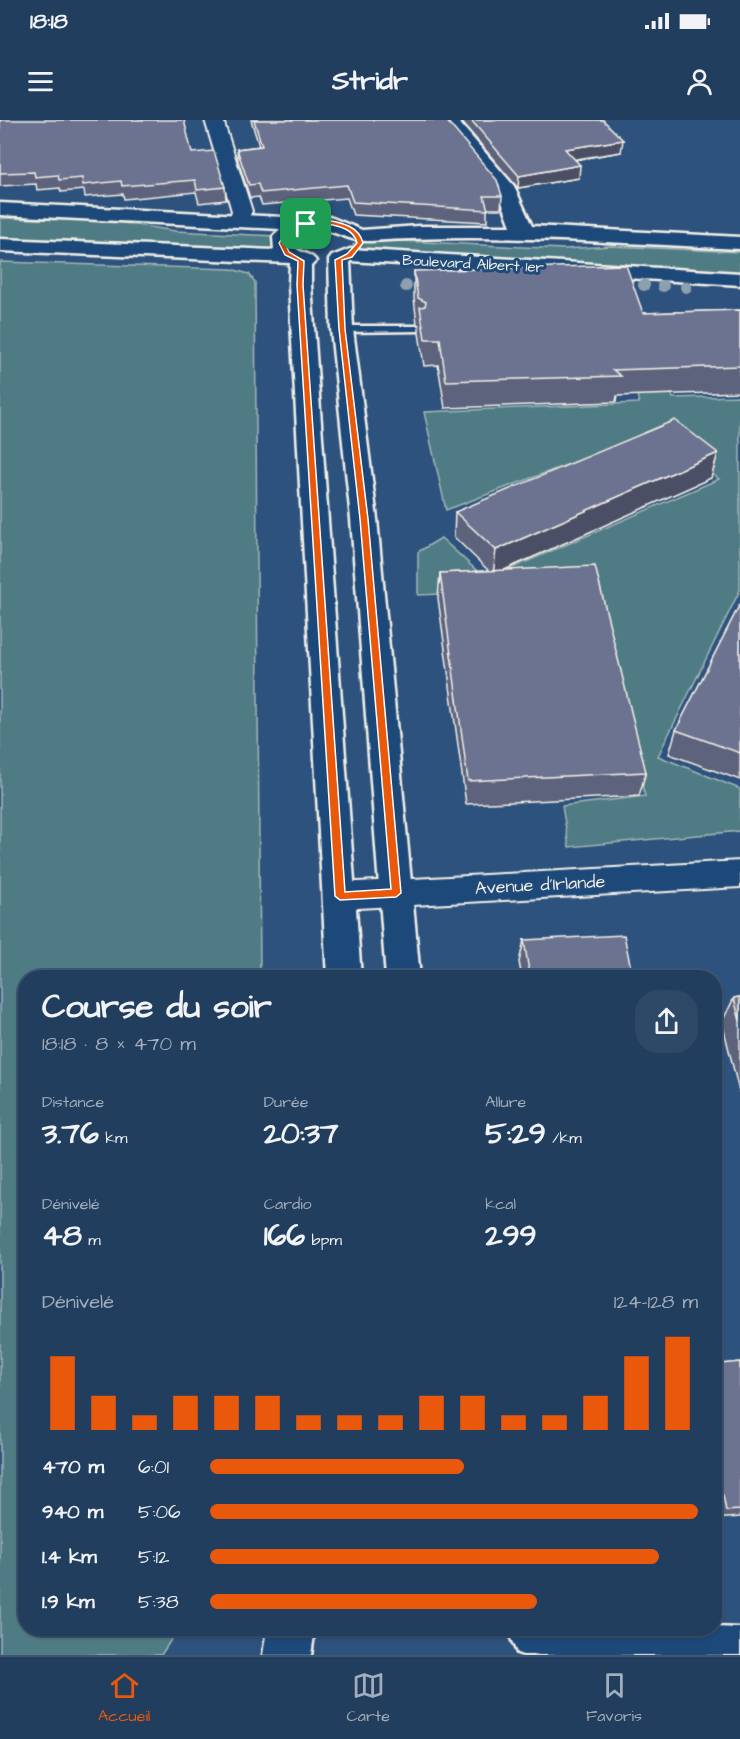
<!DOCTYPE html>
<html lang="fr">
<head>
<meta charset="utf-8">
<style>
	:root { --surface:#223e5e; --page:#2e4967; --text:#f1f3f6; --muted:#a2aebc; --line:#3f5773; --accent:#ea580c }
	body { margin:0; font-family:"Architects Daughter",sans-serif; background:var(--page); color:var(--text); height:100vh; display:flex; flex-direction:column; font-size:22px; white-space:nowrap }
	* { box-sizing:border-box; margin:0 }
	p { font-size:20px; color:var(--muted) }
	.icon { flex:none; width:33px; height:33px; fill:none; stroke:currentColor; stroke-width:2; stroke-linecap:round; stroke-linejoin:round }
	.map { position:relative; flex:1; overflow:hidden }
	.panel { position:absolute; left:18px; top:850px; width:704px; height:666px; display:flex; flex-direction:column; background:var(--surface); border-radius:24px; box-shadow:0 2px 4px #0004,0 0 0 2px var(--line) }
	.panel>* { flex:none }
	.pin { position:absolute; display:grid; place-items:center; width:51px; height:51px; color:#fff; margin:-26px; border-radius:12px; box-shadow:0 3px 9px #0006 }
	.round { display:grid; place-items:center; flex:none; width:63px; height:63px; border-radius:24px; background:var(--page) }
	.overview { display:flex; align-items:center; justify-content:space-between; height:102px; padding:0 24px }
	h1 { font-size:33px; font-weight:800; line-height:45px }
	.stats { display:grid; grid-template-columns:repeat(3,1fr); gap:9px; height:102px; padding:6px 24px }
	.stats div { display:grid; align-content:center }
	.stats b { font-size:30px; font-weight:800 }
	.stats small { font-size:16px; font-weight:400 }
	.stats p { font-size:16px }
	.chart { height:168px; padding:12px 24px }
	.chart p { display:flex; justify-content:space-between }
	.chart svg { width:100%; height:108px; margin-top:6px; stroke:var(--accent); stroke-width:6 }
	ul { padding:0 24px; list-style:none; font-size:20px }
	li { display:grid; grid-template-columns:96px 72px 1fr; align-items:center; height:45px }
	li i { height:15px; border-radius:8px; background:var(--accent) }
	.status { display:flex; justify-content:space-between; align-items:center; height:42px; padding:0 30px; background:var(--surface); direction:ltr }
	.status svg { height:16px; fill:currentColor }
	header { display:flex; justify-content:space-between; align-items:center; height:78px; padding:0 24px; background:var(--surface); font-size:27px; font-weight:800 }
	.tabs { display:flex; justify-content:space-around; align-items:center; height:84px; border-top:2px solid var(--line); background:var(--surface); font-size:16px; color:var(--muted) }
	.tabs a { display:grid; justify-items:center; gap:3px }
	.tabs .current { color:var(--accent) }
	.map>svg:first-child { display:block }
	.green { fill:#4f7b84; stroke:#a2b6b6; stroke-width:1.5 }
	.lines { fill:none; stroke-linecap:round; stroke-linejoin:round }
	.lane-casing { stroke:#f4f1e8; stroke-width:5 }
	.street-casing { stroke:#f4f1e8; stroke-width:4 }
	.secondary-casing { stroke:#f4f1e8; stroke-width:5 }
	.lane { fill:#1f4a7a; fill-rule:evenodd }
	.street { fill:#1f4a7a; fill-rule:evenodd }
	.secondary { fill:#1f4a7a; fill-rule:evenodd }
	.tree { fill:#8da0b0 }
	.wall { fill:#5d637c; stroke:#f4f1e8; stroke-width:1.5 }
	.shaded-wall { fill:#4c5065; stroke:#f4f1e8; stroke-width:1.5 }
	.building { fill:#6c7390; stroke:#f4f1e8; stroke-width:1.5 }
	.route { fill:#ea580c; stroke:#fff; stroke-width:1.5; fill-rule:evenodd }
	.labels { text-anchor:middle; dominant-baseline:central; stroke-width:6; stroke-linejoin:round; paint-order:stroke }
	.far-street-label { font-size:15px; fill:#f4f1e8; stroke:#1f4a7a }
	.street-label { font-size:18px; fill:#f4f1e8; stroke:#1f4a7a }
</style>
</head>
<body>
<div class="status"><b>18:18</b><svg viewBox="0 0 49 12"><path d="M0 12V9h3v3zM5 12V6h3v6zM10 12V3h3v9zM15 12V0h3v12zM26 1h20v11H26zM47 4h2v5h-2z"/></svg></div>
<header><svg class="icon" aria-label="menu" viewBox="0 0 24 24"><path d="M4 6h16M4 12h16M4 18h16"/></svg>Stridr<svg class="icon" aria-label="person" viewBox="0 0 24 24"><circle cx="12" cy="8" r="4"/><path d="M4 21q1-7 8-7t8 7"/></svg></header>
<div class="map">
<svg width="740" height="1535" viewBox="0 0 740 1535">
	<rect width="100%" height="100%" fill="#2e527e"/>
	<filter id="ink" filterUnits="userSpaceOnUse"><feTurbulence type="fractalNoise" baseFrequency=".0167" numOctaves="2"/><feDisplacementMap in="SourceGraphic" scale="12" xChannelSelector="R" yChannelSelector="G"/><feConvolveMatrix kernelMatrix="1 2 1 2 8 2 1 2 1" color-interpolation-filters="sRGB"/></filter>
	<g filter="url(#ink)">
		<!-- green -->
		<path class="green" d="M0,98L110,101L175,111L275,116V131L0,119Z
			M362,119L564,129L611,126L740,132V153L356,133L353,125Z
			M0,142L231,149L249,154L255,162L260,858H26V1509H178L161,1535H0Z
			M630,244H662L673,278L740,276V470L658,636L740,669V711L569,727L562,686L645,676L594,468L418,475V432L441,418L486,459L719,359L657,311L446,390L424,292L639,283Z"/>
		<g class="lines">
			<!-- lane casing -->
			<g class="lane-casing">
				<path id="lane" d="M418,206L423,209L422,211L342,212L337,209L342,206Z"/>
			</g>
			<!-- street casing -->
			<g class="street-casing">
				<path id="street" d="M205,0H223L252,91L246,103L239,105L229,99L232,91Z
					M740,741V767L340,789L329,785L324,776L329,767L340,763Z"/>
			</g>
			<!-- secondary casing -->
			<g class="secondary-casing">
				<path id="secondary" d="M438,0H457L514,66L532,106L740,117V129C617,123 493,113 370,121C341,123 321,95 293,119L294,127C301,134 311,133 316,141L311,146V165L361,858H327L289,165L290,143L0,131V119L274,130L273,117L280,109L0,95V83L304,98L330,97L362,110L419,106H511L498,71Z
					M350,129L740,153V165L350,141L353,209L377,399L420,858H386L351,399L331,209L329,140L332,136Z
					M714,1507L740,1508V1535H523L517,1533L510,1516L513,1509H714Z
					M267,1509H315L311,1535H263Z"/>
			</g>
			<!-- lane -->
			<use href="#lane" class="lane"/>
			<!-- street -->
			<use href="#street" class="street"/>
			<!-- secondary -->
			<use href="#secondary" class="secondary"/>
		</g>
		<!-- trees -->
		<g class="tree">
			<circle cx="644" cy="165" r="6"/>
			<circle cx="406" cy="166" r="6"/>
			<circle cx="663" cy="166" r="6"/>
			<circle cx="686" cy="167" r="6"/>
		</g>
		<!-- wall -->
		<path class="wall" d="M0,0L192,33L225,67L226,80L199,83L196,72L124,79L123,74L85,77L84,70L61,72L60,68L37,70L36,64L0,66Z
			M251,0H446L502,76L501,89H487V102L353,95L347,78L262,85L259,77L250,78L238,41L237,29L259,26Z
			M460,0H603L621,32L575,40L579,58L518,68Z
			M414,151L643,193L740,190V272L617,276L616,282L445,288L438,245L424,246L419,213V205L417,204L414,178Z
			M718,333L711,358L504,450L646,652L639,676L466,684L438,478L440,453L489,451L454,417L455,392Z
			M740,484V660L669,634L676,610Z
			M524,820L633,858H522L519,842Z
			M740,877V975L722,902L734,878Z
			M714,1209L721,1244L740,1242V1397L714,1399Z"/>
		<!-- shaded-wall -->
		<path class="shaded-wall" d="M623,20L621,32L564,41L565,29Z
			M580,45L579,58L518,68L519,56Z
			M718,333L711,358L493,455L496,430Z"/>
		<!-- building -->
		<path class="building" d="M0,0H184L192,33L214,31L225,67L197,70L195,60L122,66L121,61L83,65L82,58L59,60L58,55L35,57L34,52L0,53Z
			M254,0H446L497,60L502,76H484L488,90L353,82L347,65L261,73L258,64L249,65L237,29L262,26Z
			M471,0H603L623,20L565,29L580,45L519,56Z
			M626,145L643,193L740,190V246L613,250L621,256L446,261L440,219H425L420,187L425,186L426,182L418,178L414,151Z
			M675,300L718,333L496,430L455,392Z
			M595,446L646,652L468,661L440,453Z
			M740,484V633L676,610Z
			M624,815L633,858H530L524,820Z
			M740,877V901L734,878Z
			M714,1209L721,1244L740,1242V1390L726,1391L723,1375H714Z"/>
	</g>
	<!-- route -->
	<path class="route" d="M327,100C342,103 359,106 363,123L352,137L342,140L345,209L368,399L401,773L396,777L340,780L335,776L297,165L298,141L285,135L279,123C290,102 305,102 327,100ZM327,104C339,106 354,109 357,123L347,134L335,140L339,209L360,399L391,769L345,772L303,165L304,141L289,132L285,123C294,106 309,105 327,104Z"/>
	<g class="labels">
		<!-- far-street labels -->
		<g class="far-street-label">
			<text transform="translate(473 144) rotate(3)">Boulevard Albert 1er</text>
		</g>
		<!-- street labels -->
		<g class="street-label">
			<text transform="translate(540 765) rotate(-3)">Avenue d'Irlande</text>
		</g>
	</g>
</svg>
<div class="pin" style="left:306px;top:104px;background:#1e9e55"><svg class="icon" aria-label="arrive" viewBox="0 0 24 24"><path d="M6 21V4h12l-3 4 3 4H6"/></svg></div>
<section class="panel">
<div class="overview"><div><h1>Course du soir</h1><p>18:18 · 8 × 470 m</p></div><a class="round"><svg class="icon" aria-label="share" viewBox="0 0 24 24"><path d="M12 15V3M7 8l5-5 5 5M5 13v7h14v-7"/></svg></a></div>
<div class="stats">
<div><p>Distance</p><b>3.76<small> km</small></b></div>
<div><p>Durée</p><b>20:37</b></div>
<div><p>Allure</p><b>5:29<small> /km</small></b></div>
</div>
<div class="stats">
<div><p>Dénivelé</p><b>48<small> m</small></b></div>
<div><p>Cardio</p><b>166<small> bpm</small></b></div>
<div><p>kcal</p><b>299</b></div>
</div>
<div class="chart"><p><span>Dénivelé</span>124–128 m</p>
<svg viewBox="0 0 160 44" preserveAspectRatio="none"><path d="M5 44V14M15 44V30M25 44V38M35 44V30M45 44V30M55 44V30M65 44V38M75 44V38M85 44V38M95 44V30M105 44V30M115 44V38M125 44V38M135 44V30M145 44V14M155 44V6"/></svg>
</div>
<ul>
<li><b>470 m</b>6:01<i style="width:52%"></i></li>
<li><b>940 m</b>5:06<i style="width:100%"></i></li>
<li><b>1.4 km</b>5:12<i style="width:92%"></i></li>
<li><b>1.9 km</b>5:38<i style="width:67%"></i></li>
</ul>
</section>
</div>
<nav class="tabs">
<a class="current"><svg class="icon" aria-label="home" viewBox="0 0 24 24"><path d="M3 11l9-7 9 7M6 9v11h12V9"/></svg>Accueil</a>
<a><svg class="icon" aria-label="map" viewBox="0 0 24 24"><path d="M3 6l6-2 6 2 6-2v14l-6 2-6-2-6 2zM9 4v14M15 6v14"/></svg>Carte</a>
<a><svg class="icon" aria-label="saved" viewBox="0 0 24 24"><path d="M7 4h10v16l-5-4-5 4z"/></svg>Favoris</a>
</nav>
</body>
</html>
